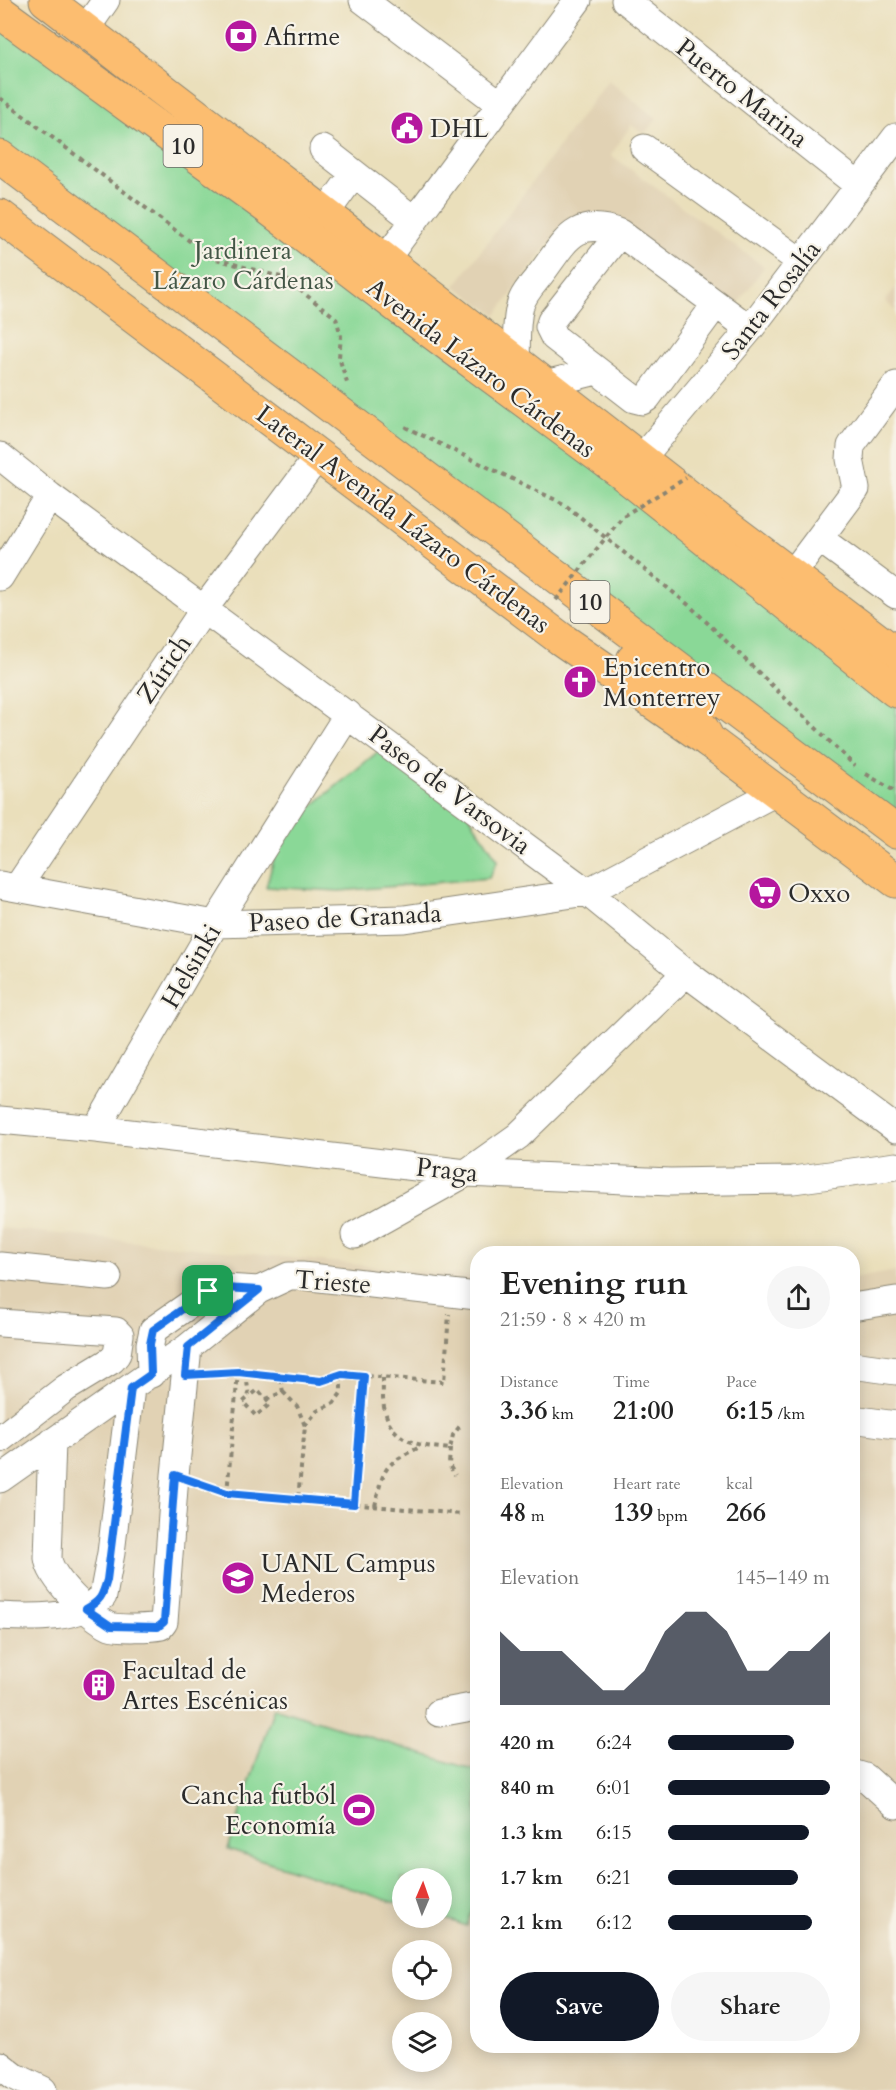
<!DOCTYPE html>
<html lang="en">
<head>
<meta charset="utf-8">
<style>
	:root { --surface:#fff; --page:#f6f6f6; --text:#222; --muted:#767676; --accent:#111827 }
	body { margin:0; font-family:Cardo,serif; background:var(--page); color:var(--text); height:100vh; display:flex; flex-direction:column; font-size:22px; white-space:nowrap }
	* { box-sizing:border-box; margin:0 }
	p { font-size:20px; color:var(--muted) }
	.icon { flex:none; width:33px; height:33px; fill:none; stroke:currentColor; stroke-width:2; stroke-linecap:round; stroke-linejoin:round }
	.map { position:relative; flex:1; overflow:hidden }
	.side { position:absolute; left:470px; top:1246px; width:390px; height:807px; display:flex; flex-direction:column; background:var(--surface); border-radius:24px; box-shadow:0 3px 15px #0003 }
	.side>* { flex:none }
	.needle { width:39px; rotate:2deg }
	.controls { position:absolute; left:392px; top:1868px; display:grid; gap:12px }
	.controls a { display:grid; place-items:center; width:60px; height:60px; border-radius:50%; background:var(--surface); box-shadow:0 3px 15px #0003; font-size:30px }
	.pin { position:absolute; display:grid; place-items:center; width:51px; height:51px; color:#fff; margin:-26px; border-radius:12px; box-shadow:0 3px 9px #0006 }
	.round { display:grid; place-items:center; flex:none; width:63px; height:63px; border-radius:32px; background:var(--page) }
	.head { display:flex; align-items:center; justify-content:space-between; height:102px; padding:0 30px }
	h1 { font-size:33px; font-weight:700; line-height:45px }
	.metrics { display:grid; grid-template-columns:repeat(3,1fr); gap:9px; height:102px; padding:6px 30px }
	.metrics div { display:grid; align-content:center }
	.metrics b { font-size:26px; font-weight:700 }
	.metrics small { font-size:16px; font-weight:400 }
	.metrics p { font-size:16px }
	.chart { height:168px; padding:12px 30px }
	.chart p { display:flex; justify-content:space-between }
	.chart svg { width:100%; height:108px; margin-top:6px; fill:var(--accent); opacity:.7 }
	.cta { display:flex; gap:12px; margin-top:auto; padding:12px 30px }
	.cta a { flex:1; height:69px; border-radius:36px; background:var(--accent); color:#fff; font-size:24px; font-weight:700; line-height:69px; text-align:center }
	.cta a+a { background:var(--page); color:var(--text) }
	ul { padding:0 30px; list-style:none; font-size:20px }
	li { display:grid; grid-template-columns:96px 72px 1fr; align-items:center; height:45px }
	li i { height:15px; border-radius:8px; background:var(--accent) }
	.map>svg:first-child { display:block }
	.built { fill:#e1d2b4; fill-rule:evenodd }
	.green { fill:#8ad897; stroke:#5a8261; stroke-width:1.5 }
	.lines { fill:none; stroke-linecap:round; stroke-linejoin:round }
	.minor-casing { stroke:#8a8573; stroke-width:29 }
	.major-casing { stroke:#8a8573; stroke-width:35 }
	.highway-casing { stroke:#8a8573; stroke-width:35 }
	.path { stroke:#8a8573; stroke-width:4; stroke-dasharray:4.5 4.5; stroke-linecap:butt }
	.minor { stroke:#fff; stroke-width:27 }
	.major { stroke:#fcbd6f; stroke-width:33 }
	.highway { stroke:#fcbd6f; stroke-width:33 }
	.path-bridge { stroke:#8a8573; stroke-width:4; stroke-dasharray:4.5 4.5; stroke-linecap:butt }
	.route-casing { stroke:#fff; stroke-width:12 }
	.route { stroke:#1a73e8; stroke-width:8 }
	.labels { text-anchor:middle; dominant-baseline:central; stroke-width:4.5; stroke-linejoin:round; paint-order:stroke }
	.shield { fill:#f7f3e8; stroke:#686764; stroke-width:1.5 }
	.shield-label { font-size:24px; font-weight:bold; fill:#2b2b2b }
	.poi-label { font-size:26px; fill:#2b2b2b; stroke:#f7f3e8; text-anchor:start }
	.street-label { font-size:26px; fill:#2b2b2b; stroke:#f7f3e8 }
	.park-label { font-size:26px; fill:#435646; stroke:#f7f3e8 }
</style>
</head>
<body>
<div class="map">
<svg width="896" height="2090" viewBox="0 0 896 2090">
	<rect width="100%" height="100%" fill="#f7f3e8"/>
	<filter id="ink" filterUnits="userSpaceOnUse"><feTurbulence type="fractalNoise" baseFrequency=".0167" numOctaves="2"/><feDisplacementMap in="SourceGraphic" scale="12" xChannelSelector="R" yChannelSelector="G"/><feConvolveMatrix kernelMatrix="1 2 1 2 8 2 1 2 1" color-interpolation-filters="sRGB"/></filter>
	<filter id="wash" filterUnits="userSpaceOnUse"><feTurbulence type="fractalNoise" baseFrequency=".008" numOctaves="4" result="noise"/><feDisplacementMap in="SourceGraphic" scale="24" xChannelSelector="R" yChannelSelector="G"/><feGaussianBlur stdDeviation="1.35" result="paint"/><feColorMatrix in="noise" values="0 0 0 0 0 0 0 0 0 0 0 0 0 0 0 0 0 1.4 0 .05"/><feComposite in="paint" operator="in"/></filter>
	<g filter="url(#wash)">
		<rect width="100%" height="100%" fill="#eadfbb"/>
		<!-- built -->
		<path class="built" d="M608,80L657,119L644,134L631,125L611,155L764,267L735,308L599,212L580,237L562,226L496,315L455,286Z
			M896,287V311L885,301Z
			M0,1228L477,1277V2046H852V1279L896,1271V2090H0ZM402,1878H441V1917H402ZM402,1950H441V1989H402ZM402,2022H441V2061H402Z"/>
		<!-- green -->
		<path class="green" d="M0,12L896,698V815L0,157Z
			M380,750L468,814L498,860L489,878L340,891L266,887L282,831Z
			M274,1707L477,1771V1893L467,1926L440,1917L441,1878H402V1905L228,1849Z"/>
	</g>
	<g filter="url(#ink)">
		<g class="lines">
			<!-- minor casing -->
			<g class="minor-casing">
				<path id="minor" d="M363,0L500,104
					M625,0L859,186
					M85,30L106,0
					M644,148L801,262
					M323,149L414,220
					M325,214L354,174
					M620,233L551,321L549,327L554,337L634,399L642,401L647,398L716,304
					M385,260L578,0
					M516,362C517,344 515,324 520,306C523,293 535,282 543,271C566,240 576,216 620,233L750,329
					M545,384L597,371
					M0,456L50,496L587,892L686,973L896,1129
					M641,459L750,329L896,137
					M820,539L896,595
					M791,576L856,489L850,459L851,446L896,385
					M0,577L50,496
					M0,885L215,924L404,919L587,892L776,792
					M17,888L204,609L319,455
					M0,1120L96,1129L466,1173L670,1182L793,1180L896,1166
					M96,1129L215,924L348,714
					M355,1235L466,1173L518,1136L686,973
					M0,1266L108,1277
					M852,1307L896,1300
					M0,1323L116,1331L120,1335L117,1354L112,1360L66,1388L0,1439
					M852,1365L896,1371
					M151,1374L150,1344L153,1330L209,1291L225,1288L259,1290
					M852,1419L896,1425
					M52,1442L48,1558C50,1579 91,1617 110,1626C118,1629 152,1628 161,1626L164,1622L175,1475L188,1347
					M0,1479L188,1347L259,1290L289,1276H302L477,1296
					M0,1616C29,1618 82,1620 103,1596L111,1553L131,1388
					M439,1713L477,1706
					M852,1773L865,1777L896,1805
					M0,2065L14,2076L43,2090"/>
			</g>
			<!-- major casing -->
			<g class="major-casing">
				<path id="major" d="M46,0L385,260L720,521L896,654
					M0,216L561,639L709,741L896,881"/>
			</g>
			<!-- highway casing -->
			<g class="highway-casing">
				<path id="highway" d="M0,12L267,207L414,319L622,473L896,691
					M0,157L896,832
					M633,660C662,686 692,705 709,741"/>
			</g>
			<!-- path -->
			<path class="path" d="M0,98L212,258L284,278L336,318L341,336L339,357L348,386
				M405,427L564,504L690,606L855,766
				M866,774L896,792
				M246,1373L249,1397L243,1402L256,1416L270,1404L258,1390L249,1397
				M207,1374L238,1372L321,1381L341,1374L444,1382L449,1314
				M383,1378C383,1389 382,1401 385,1411C393,1444 422,1446 450,1449L453,1435L460,1426
				M283,1392L297,1406L305,1426L298,1499
				M266,1399L283,1392L280,1376
				M305,1426L317,1411L334,1403L341,1393V1374
				M450,1449L449,1465L455,1475
				M196,1482L227,1493L461,1514
				M227,1493L238,1372
				M354,1504L364,1376
				M375,1506C384,1467 383,1465 420,1447"/>
			<!-- minor -->
			<use href="#minor" class="minor"/>
			<!-- major -->
			<use href="#major" class="major"/>
			<!-- highway -->
			<use href="#highway" class="highway"/>
			<!-- path-bridge -->
			<path class="path-bridge" d="M556,600L623,516L686,478"/>
		</g>
	</g>
	<g class="lines" filter="url(#ink)">
		<!-- route casing -->
		<g class="route-casing">
			<path id="route" d="M225,1288L259,1290L188,1347L185,1375L238,1372L321,1381L342,1374L364,1376L354,1504L227,1493L175,1475L164,1622L158,1627L111,1626L86,1609C101,1600 102,1597 107,1580L131,1388L151,1374L150,1344L153,1330L208,1291Z"/>
		</g>
		<!-- route -->
		<use href="#route" class="route"/>
	</g>
	<!-- icons -->
	<defs>
		<g id="bank-disc" transform="scale(1.725)"><circle r="9.5" fill="#b5179e" stroke="#f7f3e8"/><path d="M-6-4H6V4H-6ZM0-2.3a2.3 2.3 0 1 0 0 4.6a2.3 2.3 0 1 0 0-4.6Z" fill="#fff"/></g>
		<g id="civic-disc" transform="scale(1.725)"><circle r="9.5" fill="#b5179e" stroke="#f7f3e8"/><path d="M-.6-6.5H3V-4.5H.6V-3L4-1V1h2V6H-6V1h2V-1L-.6-3ZM-1.2 2.5V6h2.4V2.5Z" fill="#fff"/></g>
		<g id="church-disc" transform="scale(1.725)"><circle r="9.5" fill="#b5179e" stroke="#f7f3e8"/><path d="M-1.2-6h2.4v3.5h3.3v2.4h-3.3V6h-2.4V-.1h-3.3v-2.4h3.3Z" fill="#fff"/></g>
		<g id="supermarket-disc" transform="scale(1.725)"><circle r="9.5" fill="#b5179e" stroke="#f7f3e8"/><path d="M-6-5.5h2.5l.6 2H6L4.5 2H-2.5L-4.4-4H-6ZM-1.5 3.2a1.3 1.3 0 1 0 .1 0ZM3 3.2a1.3 1.3 0 1 0 .1 0Z" fill="#fff"/></g>
		<g id="university-disc" transform="scale(1.725)"><circle r="9.5" fill="#b5179e" stroke="#f7f3e8"/><path d="M0-5L7-2L0 1L-7-2ZM-4 1L0 2.5L4 1V4Q0 6-4 4Z" fill="#fff"/></g>
		<g id="building-disc" transform="scale(1.725)"><circle r="9.5" fill="#b5179e" stroke="#f7f3e8"/><path d="M-4-6H4V6H1V3H-1V6H-4ZM-2.5-4.3h1.7v1.8h-1.7ZM.8-4.3h1.7v1.8H.8ZM-2.5-1h1.7V.8h-1.7ZM.8-1h1.7V.8H.8Z" fill="#fff"/></g>
		<g id="stadium-disc" transform="scale(1.725)"><circle r="9.5" fill="#b5179e" stroke="#f7f3e8"/><path d="M0-5a6.5 5 0 1 0 0 10a6.5 5 0 1 0 0-10ZM-3.5-1.8h7v3.6h-7Z" fill="#fff"/></g>
	</defs>
	<g fill-rule="evenodd">
		<use href="#bank-disc" x="241" y="36"/>
		<use href="#civic-disc" x="407" y="128"/>
		<use href="#church-disc" x="580" y="682"/>
		<use href="#supermarket-disc" x="765" y="893"/>
		<use href="#university-disc" x="238" y="1578"/>
		<use href="#building-disc" x="99" y="1685"/>
		<use href="#stadium-disc" x="359" y="1810"/>
	</g>
	<g class="labels">
		<!-- shield labels -->
		<g class="shield">
			<rect x="163.5" y="125" width="39" height="42" rx="4.5"/>
			<rect x="570.5" y="581" width="39" height="42" rx="4.5"/>
		</g>
		<g class="shield-label">
			<text x="183" y="146">10</text>
			<text x="590" y="602">10</text>
		</g>
		<!-- poi labels -->
		<g class="poi-label">
			<text x="264" y="36">Afirme</text>
			<text x="430" y="128">DHL</text>
			<text x="603" y="667">Epicentro<tspan x="603" dy="30">Monterrey</tspan></text>
			<text x="788" y="893">Oxxo</text>
			<text x="261" y="1563">UANL Campus<tspan x="261" dy="30">Mederos</tspan></text>
			<text x="122" y="1670">Facultad de<tspan x="122" dy="30">Artes Escénicas</tspan></text>
			<text x="336" y="1795" text-anchor="end">Cancha futból<tspan x="336" dy="30">Economía</tspan></text>
		</g>
		<!-- street labels -->
		<g class="street-label">
			<text transform="translate(742 93) rotate(38)">Puerto Marina</text>
			<text transform="translate(771 300) rotate(-52)">Santa Rosalía</text>
			<text transform="translate(481 368) rotate(37)">Avenida Lázaro Cárdenas</text>
			<text transform="translate(403 519) rotate(37)">Lateral Avenida Lázaro Cárdenas</text>
			<text transform="translate(164 669) rotate(-56)">Zúrich</text>
			<text transform="translate(450 790) rotate(37)">Paseo de Varsovia</text>
			<text transform="translate(345 918) rotate(-3)">Paseo de Granada</text>
			<text transform="translate(191 966) rotate(-60)">Helsinki</text>
			<text transform="translate(447 1170) rotate(6)">Praga</text>
			<text transform="translate(333 1282) rotate(4)">Trieste</text>
		</g>
		<!-- park labels -->
		<g class="park-label">
			<text x="243" y="250">Jardinera<tspan x="243" dy="30">Lázaro Cárdenas</tspan></text>
		</g>
	</g>
</svg>
<div class="controls">
<a><svg class="needle" viewBox="-14 -14 28 28"><path d="M0-13l5 13h-10z" fill="#e53935"/><path d="M0 13l5-13h-10z" fill="#767676"/></svg></a>
<a><svg class="icon" aria-label="locate" viewBox="0 0 24 24"><circle cx="12" cy="12" r="6"/><path d="M12 2v4M12 18v4M2 12h4M18 12h4"/></svg></a>
<a><svg class="icon" aria-label="layers" viewBox="0 0 24 24"><path d="M12 4l9 5-9 5-9-5zM3 14l9 5 9-5"/></svg></a>
</div>
<div class="pin" style="left:208px;top:1291px;background:#1e9e55"><svg class="icon" aria-label="arrive" viewBox="0 0 24 24"><path d="M6 21V4h12l-3 4 3 4H6"/></svg></div>
<section class="side">
<div class="head"><div><h1>Evening run</h1><p>21:59 · 8 × 420 m</p></div><a class="round"><svg class="icon" aria-label="share" viewBox="0 0 24 24"><path d="M12 15V3M7 8l5-5 5 5M5 13v7h14v-7"/></svg></a></div>
<div class="metrics">
<div><p>Distance</p><b>3.36<small> km</small></b></div>
<div><p>Time</p><b>21:00</b></div>
<div><p>Pace</p><b>6:15<small> /km</small></b></div>
</div>
<div class="metrics">
<div><p>Elevation</p><b>48<small> m</small></b></div>
<div><p>Heart rate</p><b>139<small> bpm</small></b></div>
<div><p>kcal</p><b>266</b></div>
</div>
<div class="chart"><p><span>Elevation</span>145–149 m</p>
<svg viewBox="0 0 160 44" preserveAspectRatio="none"><path d="M0 44V14L10 22L20 22L30 22L40 30L50 38L60 38L70 30L80 14L90 6L100 6L110 14L120 30L130 30L140 22L150 22L160 14V44z"/></svg>
</div>
<ul>
<li><b>420 m</b>6:24<i style="width:78%"></i></li>
<li><b>840 m</b>6:01<i style="width:100%"></i></li>
<li><b>1.3 km</b>6:15<i style="width:87%"></i></li>
<li><b>1.7 km</b>6:21<i style="width:80%"></i></li>
<li><b>2.1 km</b>6:12<i style="width:89%"></i></li>
</ul>
<div class="cta"><a>Save</a><a>Share</a></div>
</section>
</div>
</body>
</html>
